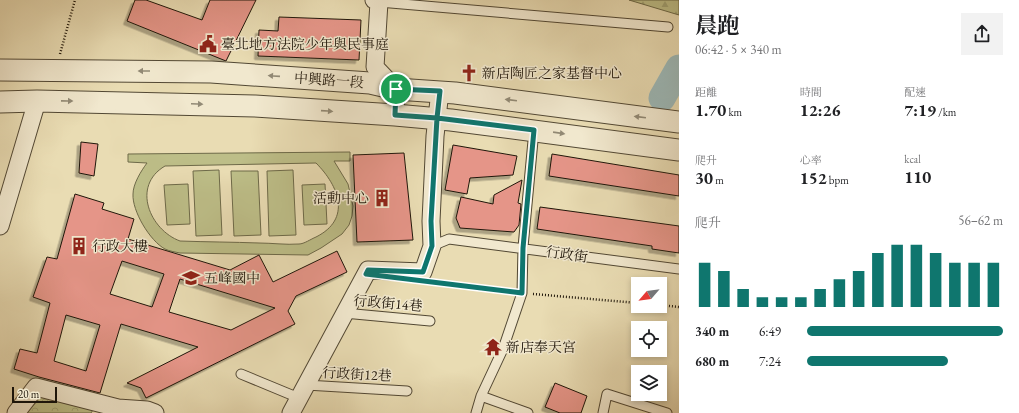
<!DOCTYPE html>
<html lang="zh-TW">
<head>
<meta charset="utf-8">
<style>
	:root { --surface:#fff; --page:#f2f2f2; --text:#202124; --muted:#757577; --accent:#0f766e }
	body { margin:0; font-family:"EB Garamond","Noto Serif TC",serif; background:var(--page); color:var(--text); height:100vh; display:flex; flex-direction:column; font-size:15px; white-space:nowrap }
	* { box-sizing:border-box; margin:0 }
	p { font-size:13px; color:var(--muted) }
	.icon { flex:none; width:22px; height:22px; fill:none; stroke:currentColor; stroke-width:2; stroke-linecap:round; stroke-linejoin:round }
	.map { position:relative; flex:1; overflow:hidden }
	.panel { display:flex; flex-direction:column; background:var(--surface); width:340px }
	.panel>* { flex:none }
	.needle { width:26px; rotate:242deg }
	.fabs { position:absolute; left:631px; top:277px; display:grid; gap:8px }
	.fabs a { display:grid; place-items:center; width:36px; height:36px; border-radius:0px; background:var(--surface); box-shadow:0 2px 6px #0003; font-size:20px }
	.scale { position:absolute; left:12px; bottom:10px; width:45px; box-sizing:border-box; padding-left:4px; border:2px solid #1f160a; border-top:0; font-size:11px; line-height:14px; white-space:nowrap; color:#1f160a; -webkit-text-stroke:3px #f1e8ce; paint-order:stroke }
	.pin { position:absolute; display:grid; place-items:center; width:34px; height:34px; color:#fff; margin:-17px; border:2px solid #fff; border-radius:50%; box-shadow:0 1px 4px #0007 }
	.round { display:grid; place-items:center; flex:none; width:42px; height:42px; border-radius:0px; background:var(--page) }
	.head { display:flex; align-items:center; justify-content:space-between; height:68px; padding:0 16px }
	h1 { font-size:22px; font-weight:700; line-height:30px }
	.stats { display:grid; grid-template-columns:repeat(3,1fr); gap:6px; height:68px; padding:4px 16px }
	.stats div { display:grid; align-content:center }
	.stats b { font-size:17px; font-weight:700 }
	.stats small { font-size:11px; font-weight:400 }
	.stats p { font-size:11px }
	.chart { height:112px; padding:8px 16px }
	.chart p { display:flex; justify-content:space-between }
	.chart svg { width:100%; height:72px; margin-top:4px; stroke:var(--accent); stroke-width:6 }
	ul { padding:0 16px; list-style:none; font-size:13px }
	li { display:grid; grid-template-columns:64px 48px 1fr; align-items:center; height:30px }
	li i { height:10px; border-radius:5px; background:var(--accent) }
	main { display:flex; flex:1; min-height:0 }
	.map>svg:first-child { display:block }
	.grass { fill:#bdbe88; stroke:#6e6a49; fill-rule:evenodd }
	.forest { fill:url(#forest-firs); stroke:#6e6a49 }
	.park { fill:url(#park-crowns); stroke:#6e6a49 }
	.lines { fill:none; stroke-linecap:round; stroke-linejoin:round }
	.river { stroke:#9db9b8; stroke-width:27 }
	.building { fill:#e59588; stroke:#1f160a; fill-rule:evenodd; filter:url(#shadow) }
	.service-casing { stroke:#524834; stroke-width:11 }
	.minor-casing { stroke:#524834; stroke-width:19 }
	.tertiary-casing { stroke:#524834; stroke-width:23 }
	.path { stroke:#1f160a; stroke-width:2.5; stroke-dasharray:1 2; stroke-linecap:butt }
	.service { stroke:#f1e8ce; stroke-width:9 }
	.minor { stroke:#f1e8ce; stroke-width:17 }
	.tertiary { stroke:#f1e8ce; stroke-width:21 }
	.oneway { fill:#928a76 }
	.route-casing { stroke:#fff; stroke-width:8 }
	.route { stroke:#0f766e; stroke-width:5 }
	.labels { text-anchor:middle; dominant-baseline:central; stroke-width:3; stroke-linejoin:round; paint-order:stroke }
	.poi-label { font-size:14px; fill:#1f160a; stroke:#f1e8ce; text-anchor:start }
	.street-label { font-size:14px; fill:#1f160a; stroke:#f1e8ce }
</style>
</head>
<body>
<main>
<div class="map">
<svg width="679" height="413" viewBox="0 0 679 413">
	<defs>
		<pattern id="forest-firs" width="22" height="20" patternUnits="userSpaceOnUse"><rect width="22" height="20" fill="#bdbe88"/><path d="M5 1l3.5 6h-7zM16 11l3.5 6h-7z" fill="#a2a374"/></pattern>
		<pattern id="park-crowns" width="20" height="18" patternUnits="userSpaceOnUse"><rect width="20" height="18" fill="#bdbe88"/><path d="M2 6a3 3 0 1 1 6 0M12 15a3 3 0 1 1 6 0" fill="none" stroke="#a2a374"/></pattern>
		<filter id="shadow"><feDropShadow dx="-3.5" dy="3.5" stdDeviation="0" flood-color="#0004"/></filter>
	</defs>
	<rect width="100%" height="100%" fill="#e9dcb3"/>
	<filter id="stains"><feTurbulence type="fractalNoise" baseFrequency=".005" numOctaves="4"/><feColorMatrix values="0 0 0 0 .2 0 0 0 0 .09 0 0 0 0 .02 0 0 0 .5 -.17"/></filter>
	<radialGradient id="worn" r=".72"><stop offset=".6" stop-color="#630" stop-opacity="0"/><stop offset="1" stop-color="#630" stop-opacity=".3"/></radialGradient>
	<!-- grass -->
	<path class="grass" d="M350,152V161H334L348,184L353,206L352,216L349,225L342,234L321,248L308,255L180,253C175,252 169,251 165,249C150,241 132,211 133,194C133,184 141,171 147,163L128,162V154ZM316,163C339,186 352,219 316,237C311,239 304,244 299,244C286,245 272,243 259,243C233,242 207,242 180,241C150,230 131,186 165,166Z
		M219,170L222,235L196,236L193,171Z
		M293,170L296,235L269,236L267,171Z
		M231,171H258L261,235L234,236Z
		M188,184L190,224L167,225L164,185Z
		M325,184L327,224L304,225L302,185Z"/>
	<!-- forest -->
	<path class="forest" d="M629,0H679V15Z"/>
	<!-- park -->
	<path class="park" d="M43,395L93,410L91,413H26Z"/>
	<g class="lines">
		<!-- river -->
		<path class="river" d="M662,98L679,68"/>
	</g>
	<!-- building -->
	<path class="building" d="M135,0H146L202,20L210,0H256L226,61L127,21Z
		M279,17L361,20L359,60L258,56L259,30L278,31Z
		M81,142L98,144L94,176L79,173Z
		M453,145L517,156L513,175L470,178L467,194L445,190Z
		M404,153L413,240L357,242L353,155Z
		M552,154L679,175V196L549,176Z
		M522,180L518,203L521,204L519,225L514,232L460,228L456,218L461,197L493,204L494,195Z
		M75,194L104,203L102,209L134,219L128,239L230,270L259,255L273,282L337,251L347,272L296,296L288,311L295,324L146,398L141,388L127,383L198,347L121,324L100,393L39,377L14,369L20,349L37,353L50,303L33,297L47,257L57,259ZM122,261L164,274L152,307L110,294ZM180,279L275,308L231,330L169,312ZM66,315L100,325L86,371L54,361Z
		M540,207L679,226V253L652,249V246L537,229Z
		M555,383L587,396L581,413H560L545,407Z"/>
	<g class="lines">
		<!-- service casing -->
		<g class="service-casing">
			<path id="service" d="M379,2L668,27
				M432,246L449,239L679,269
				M344,313L430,321
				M241,374L299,398
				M306,385L407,391
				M481,396L528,413
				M476,413L481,396L503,349L522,293L523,247L534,130
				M603,413L607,394L667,413"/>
		</g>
		<!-- minor casing -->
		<g class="minor-casing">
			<path id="minor" d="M374,0L379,2L375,67L396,89L395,115
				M0,226L37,101
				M16,413L36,387L118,408L147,410L155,413
				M291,413L368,270L423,272L432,246L431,221L435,136L440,91"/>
		</g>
		<!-- tertiary casing -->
		<g class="tertiary-casing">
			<path id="tertiary" d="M0,70L211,72L370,83L396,89L455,93L679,122
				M0,102L37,101L255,106L395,115L451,120L679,150"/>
		</g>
		<!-- path -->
		<path class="path" d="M60,54L75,0
			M434,283L510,292
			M533,294L638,303
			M660,305L679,307"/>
		<!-- service -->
		<use href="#service" class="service"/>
		<!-- minor -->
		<use href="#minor" class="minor"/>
		<!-- tertiary -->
		<use href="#tertiary" class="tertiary"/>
	</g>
	<!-- one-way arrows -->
	<defs><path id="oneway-solid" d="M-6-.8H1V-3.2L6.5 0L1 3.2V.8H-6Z"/></defs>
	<g class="oneway">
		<use href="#oneway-solid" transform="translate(144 71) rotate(-180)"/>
		<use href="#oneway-solid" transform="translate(274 76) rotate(-176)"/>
		<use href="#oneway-solid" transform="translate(511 100) rotate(-173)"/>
		<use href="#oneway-solid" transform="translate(67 101) rotate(1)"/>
		<use href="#oneway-solid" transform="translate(197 104) rotate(2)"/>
		<use href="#oneway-solid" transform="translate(327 111) rotate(4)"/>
		<use href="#oneway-solid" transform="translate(640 117) rotate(-173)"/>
		<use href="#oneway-solid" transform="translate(559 133) rotate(8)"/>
	</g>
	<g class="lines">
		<!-- route casing -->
		<g class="route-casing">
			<path id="route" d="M396,89L395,115L437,118L431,221L432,246L423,272L368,270L366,274L522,293L523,248L534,130L437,118L440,91L396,89"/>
		</g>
		<!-- route -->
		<use href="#route" class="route"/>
	</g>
	<!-- icons -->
	<defs>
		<g id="civic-bare" transform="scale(1.38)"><path d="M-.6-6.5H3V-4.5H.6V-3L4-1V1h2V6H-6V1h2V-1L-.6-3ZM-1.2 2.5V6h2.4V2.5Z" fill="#8f2418" stroke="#f1e8ce" stroke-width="2.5" paint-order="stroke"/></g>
		<g id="church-bare" transform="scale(1.38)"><path d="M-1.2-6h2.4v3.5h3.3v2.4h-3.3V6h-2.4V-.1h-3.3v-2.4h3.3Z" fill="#8f2418" stroke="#f1e8ce" stroke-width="2.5" paint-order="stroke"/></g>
		<g id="building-bare" transform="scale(1.38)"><path d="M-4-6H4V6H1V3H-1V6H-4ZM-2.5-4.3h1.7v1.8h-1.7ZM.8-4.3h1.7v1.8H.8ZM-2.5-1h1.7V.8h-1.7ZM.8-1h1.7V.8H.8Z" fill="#8f2418" stroke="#f1e8ce" stroke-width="2.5" paint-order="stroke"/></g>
		<g id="school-bare" transform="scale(1.38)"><path d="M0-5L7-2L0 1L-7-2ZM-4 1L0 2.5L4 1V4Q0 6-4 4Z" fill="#8f2418" stroke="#f1e8ce" stroke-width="2.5" paint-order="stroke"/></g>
		<g id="temple-bare" transform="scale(1.38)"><path d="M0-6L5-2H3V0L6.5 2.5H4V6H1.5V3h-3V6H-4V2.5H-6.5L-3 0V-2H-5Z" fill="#8f2418" stroke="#f1e8ce" stroke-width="2.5" paint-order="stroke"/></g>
	</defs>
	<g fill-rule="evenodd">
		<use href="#civic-bare" x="208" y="44"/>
		<use href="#church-bare" x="469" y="73"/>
		<use href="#building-bare" x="382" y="198"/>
		<use href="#building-bare" x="79" y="246"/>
		<use href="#school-bare" x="191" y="278"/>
		<use href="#temple-bare" x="493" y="347"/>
	</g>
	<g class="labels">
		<!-- poi labels -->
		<g class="poi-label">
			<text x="221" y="44">臺北地方法院少年與民事庭</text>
			<text x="482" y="73">新店陶匠之家基督中心</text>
			<text x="369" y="198" text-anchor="end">活動中心</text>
			<text x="92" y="246">行政大樓</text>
			<text x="204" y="278">五峰國中</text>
			<text x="506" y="347">新店奉天宮</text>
		</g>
		<!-- street labels -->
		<g class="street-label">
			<text transform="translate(329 80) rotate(4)">中興路一段</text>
			<text transform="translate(567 254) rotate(8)">行政街</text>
			<text transform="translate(388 303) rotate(5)">行政街14巷</text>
			<text transform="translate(357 374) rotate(3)">行政街12巷</text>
		</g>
	</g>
	<rect width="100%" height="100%" filter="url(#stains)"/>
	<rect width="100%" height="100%" fill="url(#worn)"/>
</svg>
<div class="fabs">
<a><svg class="needle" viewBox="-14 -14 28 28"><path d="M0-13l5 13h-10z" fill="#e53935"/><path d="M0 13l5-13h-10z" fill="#757577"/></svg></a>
<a><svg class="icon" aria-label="locate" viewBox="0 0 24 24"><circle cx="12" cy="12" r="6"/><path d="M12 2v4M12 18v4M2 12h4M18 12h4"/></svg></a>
<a><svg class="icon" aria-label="layers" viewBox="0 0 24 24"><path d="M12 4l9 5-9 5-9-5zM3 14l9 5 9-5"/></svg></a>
</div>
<div class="scale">20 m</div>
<div class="pin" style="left:396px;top:89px;background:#1e9e55"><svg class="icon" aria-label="arrive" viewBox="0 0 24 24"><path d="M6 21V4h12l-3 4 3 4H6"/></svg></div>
</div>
<section class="panel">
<div class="head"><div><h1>晨跑</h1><p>06:42 · 5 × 340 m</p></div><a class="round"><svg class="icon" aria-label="share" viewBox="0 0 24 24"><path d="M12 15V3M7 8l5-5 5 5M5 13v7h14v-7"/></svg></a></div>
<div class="stats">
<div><p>距離</p><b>1.70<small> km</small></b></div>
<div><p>時間</p><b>12:26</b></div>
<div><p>配速</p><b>7:19<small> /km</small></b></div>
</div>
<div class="stats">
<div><p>爬升</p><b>30<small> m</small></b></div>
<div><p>心率</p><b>152<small> bpm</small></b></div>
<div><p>kcal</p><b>110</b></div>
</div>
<div class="chart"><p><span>爬升</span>56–62 m</p>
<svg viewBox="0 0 160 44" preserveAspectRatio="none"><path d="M5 44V17M15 44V22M25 44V33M35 44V38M45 44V38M55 44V38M65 44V33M75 44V27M85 44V22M95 44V11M105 44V6M115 44V6M125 44V11M135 44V17M145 44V17M155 44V17"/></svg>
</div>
<ul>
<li><b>340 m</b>6:49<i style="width:100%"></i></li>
<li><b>680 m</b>7:24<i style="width:72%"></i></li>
</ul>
</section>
</main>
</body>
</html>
